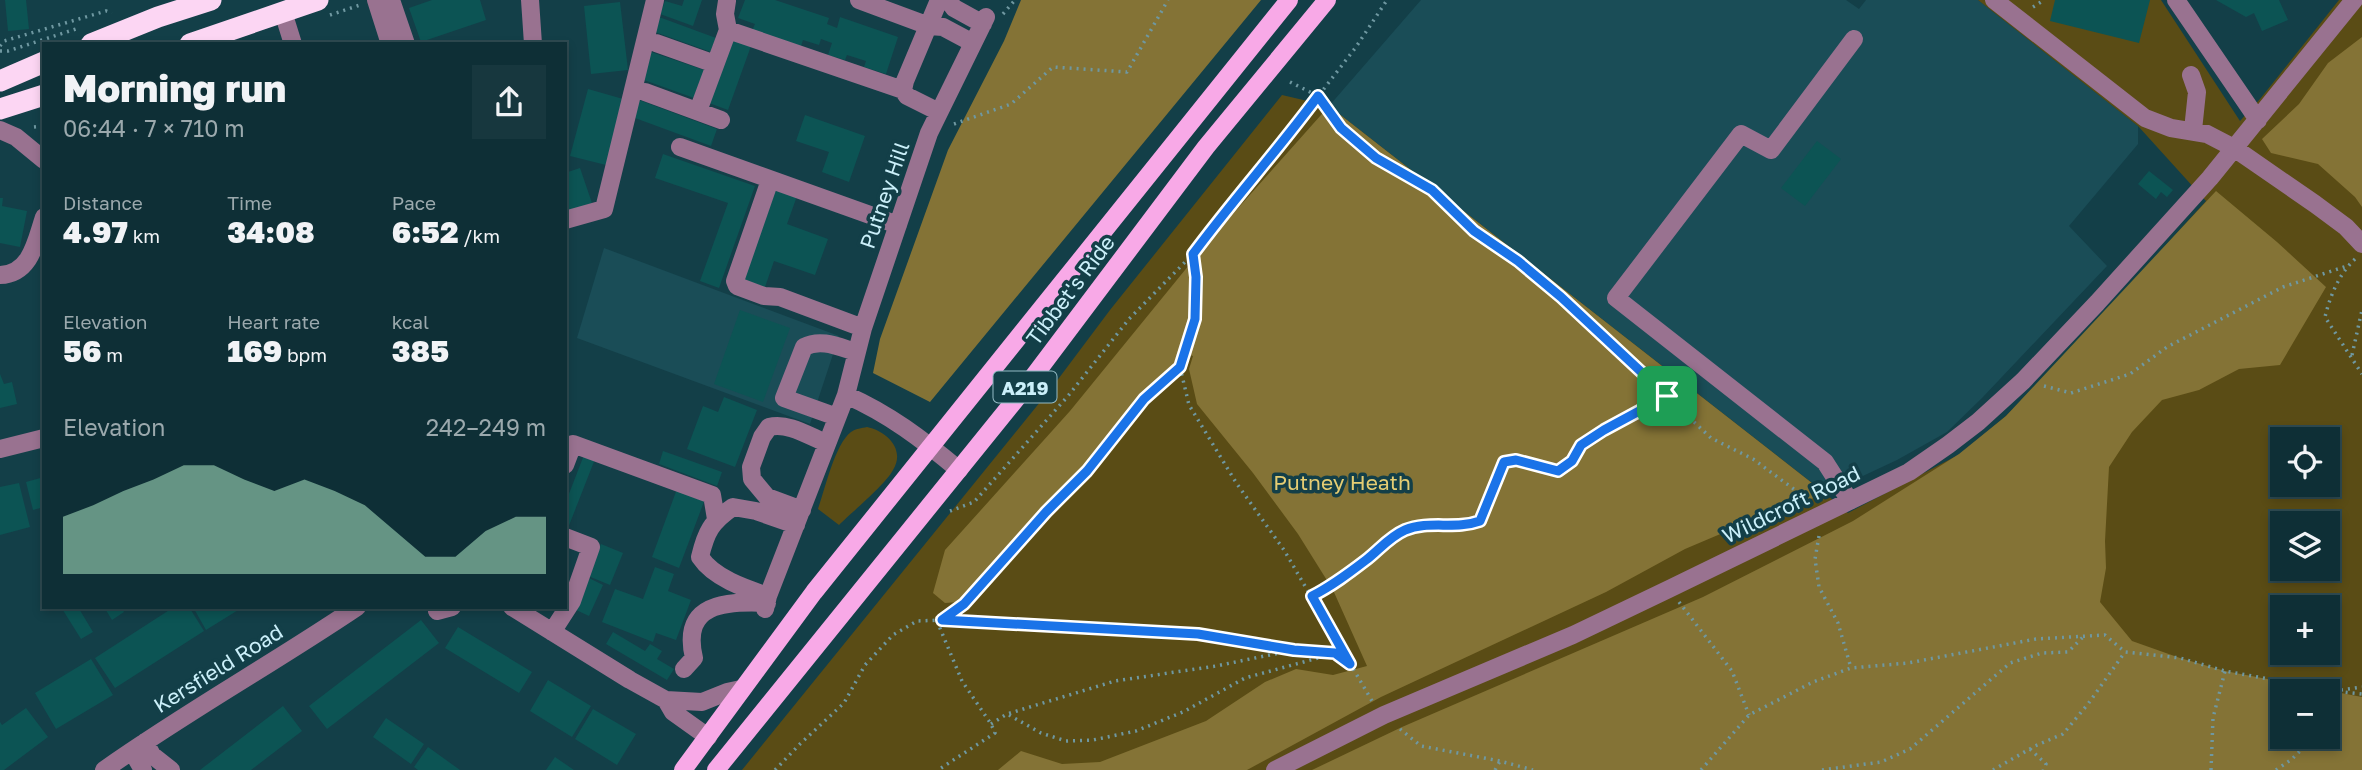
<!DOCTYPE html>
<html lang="en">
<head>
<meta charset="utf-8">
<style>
	:root { --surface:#0e2f36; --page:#17373e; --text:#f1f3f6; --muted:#9ba9ad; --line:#2e4a51; --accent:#8abfa5 }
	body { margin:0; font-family:"Golos Text",sans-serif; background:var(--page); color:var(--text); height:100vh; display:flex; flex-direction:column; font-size:26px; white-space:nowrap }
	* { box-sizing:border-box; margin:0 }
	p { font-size:23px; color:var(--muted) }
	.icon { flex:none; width:38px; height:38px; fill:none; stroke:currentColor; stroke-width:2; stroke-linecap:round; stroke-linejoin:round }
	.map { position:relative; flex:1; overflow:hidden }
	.details { position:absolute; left:42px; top:42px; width:525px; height:567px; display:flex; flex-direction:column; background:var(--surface); border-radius:0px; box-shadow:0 4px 10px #0003,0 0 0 2px var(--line) }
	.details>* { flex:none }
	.tools { position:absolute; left:2270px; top:427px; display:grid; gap:14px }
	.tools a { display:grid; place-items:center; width:70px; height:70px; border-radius:0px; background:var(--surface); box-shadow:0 4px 10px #0003,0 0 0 2px var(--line); font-size:35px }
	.pin { position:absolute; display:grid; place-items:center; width:60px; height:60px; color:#fff; margin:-30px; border-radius:14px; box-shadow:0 4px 10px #0006 }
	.round { display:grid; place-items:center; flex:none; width:74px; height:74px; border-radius:0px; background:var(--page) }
	.summary { display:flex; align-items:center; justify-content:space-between; height:119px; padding:0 21px }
	h1 { font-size:38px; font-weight:800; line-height:52px }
	.figures { display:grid; grid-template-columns:repeat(3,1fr); gap:10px; height:119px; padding:7px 21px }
	.figures div { display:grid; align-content:center }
	.figures b { font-size:30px; font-weight:800 }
	.figures small { font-size:19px; font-weight:400 }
	.figures p { font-size:19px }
	.chart { height:196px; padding:14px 21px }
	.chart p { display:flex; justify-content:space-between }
	.chart svg { width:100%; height:126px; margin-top:7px; fill:var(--accent); opacity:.7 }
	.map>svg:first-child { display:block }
	.built { fill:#1a4d57 }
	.green { fill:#5a4c15; fill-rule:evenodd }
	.forest { fill:#847336; fill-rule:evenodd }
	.building { fill:#0c5454 }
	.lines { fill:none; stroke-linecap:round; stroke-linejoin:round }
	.path { stroke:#6f98a1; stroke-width:3.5; stroke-dasharray:2 5; stroke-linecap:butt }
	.minor { stroke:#997290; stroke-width:18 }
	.major { stroke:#f8a9e7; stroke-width:18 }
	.highway { stroke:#fcd6f3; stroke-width:21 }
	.route-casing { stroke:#fff; stroke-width:14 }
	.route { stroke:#1a73e8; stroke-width:9 }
	.labels { text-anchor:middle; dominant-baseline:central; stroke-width:7; stroke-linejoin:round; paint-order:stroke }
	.shield { fill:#133f48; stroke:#94bbc5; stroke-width:2 }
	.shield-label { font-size:19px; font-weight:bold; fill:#cbf0fa }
	.street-label { font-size:21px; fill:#cbf0fa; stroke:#133f48 }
	.park-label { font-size:21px; fill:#e5cd73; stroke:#133f48 }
</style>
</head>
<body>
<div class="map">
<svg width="2362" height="770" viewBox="0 0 2362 770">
	<rect width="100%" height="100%" fill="#133f48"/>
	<!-- built -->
	<path class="built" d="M1421,0H1846L1859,9L1866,0H1978L2138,126V144L2069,226L2107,266L1982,398L1947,432L1897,460L1850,482L1846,476L1837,479L1831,483L1830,490L1826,494L1329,106Z
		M604,248L839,336L810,424L577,338Z"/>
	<!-- green -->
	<path class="green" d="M1978,0H2161L2240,121L2260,99L2339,0H2362V770H742L1053,386L1110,310L1282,95L1329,106L1826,494L1848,513L1960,454L2006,416L2095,323L2206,201L2138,126ZM2282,439H2328V485H2282ZM2282,523H2328V569H2282ZM2282,607H2328V653H2282ZM2282,691H2328V737H2282Z
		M867,427C886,431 906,449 893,470C885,485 852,512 839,525L818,509C825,489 835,444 851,432C855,429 862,428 867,427Z"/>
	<!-- forest -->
	<path class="forest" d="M1021,0H1261L930,402L873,373L880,339L948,150L1004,41Z
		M2362,37V207L2355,197L2318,164L2271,153L2262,139L2299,104L2328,63Z
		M1329,106L1826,494L1777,510L1685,549L1606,592L1381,697L1247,770H998L1021,751L1062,764L1100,762L1206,721L1265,682L1296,669L1333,675L1367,666L1333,590L1298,534L1253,473L1197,404L1189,369L1193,356L1178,352L1173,366L1140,396L1083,468L1041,510L1003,555L959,602L945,603L933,593L945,550L1070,411L1207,243Z
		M2216,191L2277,242L2326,287L2280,365L2239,369L2199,390L2162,400L2132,432L2109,467L2105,541L2106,568L2100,602L2132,641L2180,658L2225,671L2362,697V770H1312L1402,727L1703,597L1853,521L1959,454L2006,416ZM2328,691V737H2282V691Z"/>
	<!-- building -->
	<path class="building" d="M5,0H26L29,29L8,31Z
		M432,0H480L486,20L421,42L409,8Z
		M684,0H702L693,26L660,14L665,1L682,6Z
		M745,0H775L829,18L827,24L837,28L840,17L898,37L886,74L864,67L866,61L847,55L845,60L828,55L832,43L821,39L819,45L803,40L800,49L751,33L755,24L738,18Z
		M2055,0H2150L2139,43L2050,21Z
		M2216,0H2279L2288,20L2262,31L2254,13L2246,17Z
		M620,2L628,70L591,74L584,6Z
		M659,17L716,38L711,52L655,32Z
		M732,39L751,46L728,110L709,103Z
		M651,52L704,70L694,98L644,80Z
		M588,89L623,99L606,165L570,156Z
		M639,100L717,129L711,146L635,118Z
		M805,115L865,136L849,182L822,172L829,152L796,141Z
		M1817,141L1841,159L1805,206L1781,188Z
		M663,154L755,186L719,288L700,281L728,203L655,178Z
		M580,168L592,203L565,212V173Z
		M2149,171L2173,190L2167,197L2161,192L2156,199L2138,184Z
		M776,189L797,196L787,224L828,239L815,275L774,261L765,287L744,280Z
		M0,198H3L2,206L27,211L20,247L0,243Z
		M740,310L790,328L763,402L714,384Z
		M0,374L4,384L12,382L17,404L0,408Z
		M724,397L757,410L735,467L687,449L703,406L718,412Z
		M663,451L722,472L717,486L659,464Z
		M584,455L595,459L568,528L565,526V504Z
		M44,477V507L33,510L26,482Z
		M19,483L30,527L0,535V487Z
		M677,489L705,499L679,568L652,557Z
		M601,544L623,553L610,585L588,576Z
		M655,567L674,574L668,591L691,600L676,640L656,633L653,642L602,622L615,589L643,599Z
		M589,578L603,585L589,616L574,609Z
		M61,607H78L93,632L81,639Z
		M104,607H121L124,612L112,620Z
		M174,607H189L204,631L115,688L95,658Z
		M193,607H243L206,630Z
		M421,620L439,643L327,729L309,706Z
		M458,627L532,672L519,693L445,648Z
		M613,632L645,651L650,644L662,651L657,659L674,669L667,680L606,644Z
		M91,659L113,695L56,729L35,693Z
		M548,680L591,706L572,737L530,711Z
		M283,706L302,731L251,770H200Z
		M26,708L48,737L4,770H0V722L2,725Z
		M593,709L636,734L617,765L575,739Z
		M386,718L424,744L411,764L373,737Z
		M428,747L460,770H418L414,767Z
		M555,757L574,770H546Z"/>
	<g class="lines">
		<!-- path -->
		<path class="path" d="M2033,7L2041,2V0
			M1003,14L1015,0
			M330,15L360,5
			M0,46L4,41L106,11L112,13
			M0,51H8L79,28
			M1290,82L1318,96L1341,128L1375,158L1432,190L1474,231L1518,261L1561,297L1711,438L1753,459L1810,501
			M954,124L1011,104L1053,67L1127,72L1168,0
			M34,127L44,126
			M2355,259C2339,274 2330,296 2325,317L2362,374
			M2352,355L2362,310
			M1180,367L1189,405L1237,484L1284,550L1372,701
			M2044,386L2071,393L2130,374L2167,347L2283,287L2347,266
			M950,511L974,502L1068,396L1129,319L1193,254L1227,209L1280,146L1356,47L1387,0
			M1819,536L1815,559L1819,587L1838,623L1851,668
			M1312,596C1332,586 1349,573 1366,560C1379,550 1389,537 1405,531C1429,520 1455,530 1480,521L1504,462L1516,460L1558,471L1571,461L1581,445L1604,430L1667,396
			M1679,602L1732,671L1749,715
			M944,620L1198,634L1292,649
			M937,621L962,681L991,724L995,733L938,770
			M2341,690L2362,687
			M2328,709L2334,691
			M1009,715L1041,733L1066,741L1093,740L1136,731L1183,712L1245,678L1329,655
			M991,724L1007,714L1115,681L1216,666L1294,650L1335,653L1350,663
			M1400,729L1421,746L1500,761L1533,770
			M2030,749L2046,764L2043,770
			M775,770L800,744L844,703L865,665L893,635L917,621L942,620L964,605L1046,512L1087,471L1144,399L1180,367L1195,319L1196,277L1193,254
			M1495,770L1500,761
			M1701,770L1749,715L1813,682L1851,668L1908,663L2036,639L2105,635L2125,652L2180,658L2225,671L2334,691L2362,694
			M1822,770L1881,762L1910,749L2010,663L2042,653L2068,652L2083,637
			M1993,770L2035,746L2063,734L2088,704L2125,652
			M2211,770L2213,718L2225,671
			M2276,770L2292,759L2314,737"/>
		<!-- minor -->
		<path class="minor" d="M376,0L390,44
			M391,0L406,44
			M530,0L533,44
			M859,0L929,26L943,27L973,43
			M948,0L954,8L983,24
			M1994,0L2145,118L2171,128L2207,134L2234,148L2315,204L2346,227L2362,244
			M2176,0L2258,120
			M727,1L725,14L728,30
			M283,12L293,44
			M656,43L715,64
			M2191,75L2197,92L2193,130
			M903,90L905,81L939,0
			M645,92L721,120
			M698,111L728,30L903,90L907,96L939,112
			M0,130L16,137L44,160
			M680,147L898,225
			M770,180L735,281L737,286L764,296L780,297L863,328
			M565,220L604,209L655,0
			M0,275C31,274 36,241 44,217
			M846,395C889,414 922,439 959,470
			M837,417L784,398L804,347C821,338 839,347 856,352
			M0,449L44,438
			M565,465L573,444L712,495L716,519
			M1850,501L1825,462L1616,298L1741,134L1771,150L1854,39
			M802,510L767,497L752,479L751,467L762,437L769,427C788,422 809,436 826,443
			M768,596C744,588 714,578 700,557C706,532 711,522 733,507L756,511L796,525
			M512,607L630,680L666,700L702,702L727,692L741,689
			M765,609L768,596L846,395L863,328L929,133L986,17
			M437,611L452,607
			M552,632L572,601L591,547L565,537
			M684,669L694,658C681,603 725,601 767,603
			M666,700L673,712L708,737
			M145,742L152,755L171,770
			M132,751L143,770
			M104,770C186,712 274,663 357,607
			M1275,770L1384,715L1573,635L1669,589L1909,472L1948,445L1978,422L2023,381L2097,303L2210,178L2354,0"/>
		<!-- major -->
		<path class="major" d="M683,770L814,592L1289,0
			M716,770L1024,389L1206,147L1327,0"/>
		<!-- highway -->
		<path class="highway" d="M91,44L158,17L211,0
			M190,44L318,0
			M0,81L44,62
			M0,109L44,95"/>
	</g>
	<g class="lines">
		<!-- route casing -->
		<g class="route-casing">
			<path id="route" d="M1318,96L1341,128L1376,158L1432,190L1474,231L1518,261L1561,297L1667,396L1604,430L1581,445L1572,461L1558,471L1516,460L1504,462L1480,521C1455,530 1429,520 1405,530C1389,537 1379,550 1366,560C1349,573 1332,586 1312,596L1350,664L1335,653L1294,650L1198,634L942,620L964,604L1046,512L1087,471L1144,399L1180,367L1195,319L1196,277L1193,254C1233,200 1278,150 1318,96Z"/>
		</g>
		<!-- route -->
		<use href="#route" class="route"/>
	</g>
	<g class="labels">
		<!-- shield labels -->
		<rect class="shield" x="993.5" y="371.5" width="63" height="31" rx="5"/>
		<g class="shield-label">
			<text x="1025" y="387">A219</text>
		</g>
		<!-- street labels -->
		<g class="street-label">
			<text transform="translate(884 195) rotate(-71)">Putney Hill</text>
			<text transform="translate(1070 290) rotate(-53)">Tibbet's Ride</text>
			<text transform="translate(1791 504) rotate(-26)">Wildcroft Road</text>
			<text transform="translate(218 668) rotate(-32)">Kersfield Road</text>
		</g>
		<!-- park labels -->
		<g class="park-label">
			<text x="1342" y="482">Putney Heath</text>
		</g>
	</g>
</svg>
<div class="tools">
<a><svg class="icon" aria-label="locate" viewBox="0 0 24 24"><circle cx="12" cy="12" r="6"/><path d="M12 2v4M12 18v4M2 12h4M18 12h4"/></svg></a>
<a><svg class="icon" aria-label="layers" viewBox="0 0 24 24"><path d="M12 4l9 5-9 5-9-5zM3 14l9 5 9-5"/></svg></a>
<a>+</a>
<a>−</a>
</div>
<div class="pin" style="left:1667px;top:396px;background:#1e9e55"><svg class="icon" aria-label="arrive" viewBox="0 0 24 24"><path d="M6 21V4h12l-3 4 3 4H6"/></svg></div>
<section class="details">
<div class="summary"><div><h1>Morning run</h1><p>06:44 · 7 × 710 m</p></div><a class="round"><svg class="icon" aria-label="share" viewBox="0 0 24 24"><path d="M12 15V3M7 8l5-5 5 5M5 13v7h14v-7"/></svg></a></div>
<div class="figures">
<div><p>Distance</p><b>4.97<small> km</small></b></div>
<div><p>Time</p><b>34:08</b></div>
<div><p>Pace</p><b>6:52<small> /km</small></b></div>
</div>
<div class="figures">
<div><p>Elevation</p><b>56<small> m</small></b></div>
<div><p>Heart rate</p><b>169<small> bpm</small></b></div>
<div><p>kcal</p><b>385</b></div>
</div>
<div class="chart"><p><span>Elevation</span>242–249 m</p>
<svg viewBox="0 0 160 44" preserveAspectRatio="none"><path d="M0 44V24L10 20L20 15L30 11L40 6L50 6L60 11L70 15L80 11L90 15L100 20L110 29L120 38L130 38L140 29L150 24L160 24V44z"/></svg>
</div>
</section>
</div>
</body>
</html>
